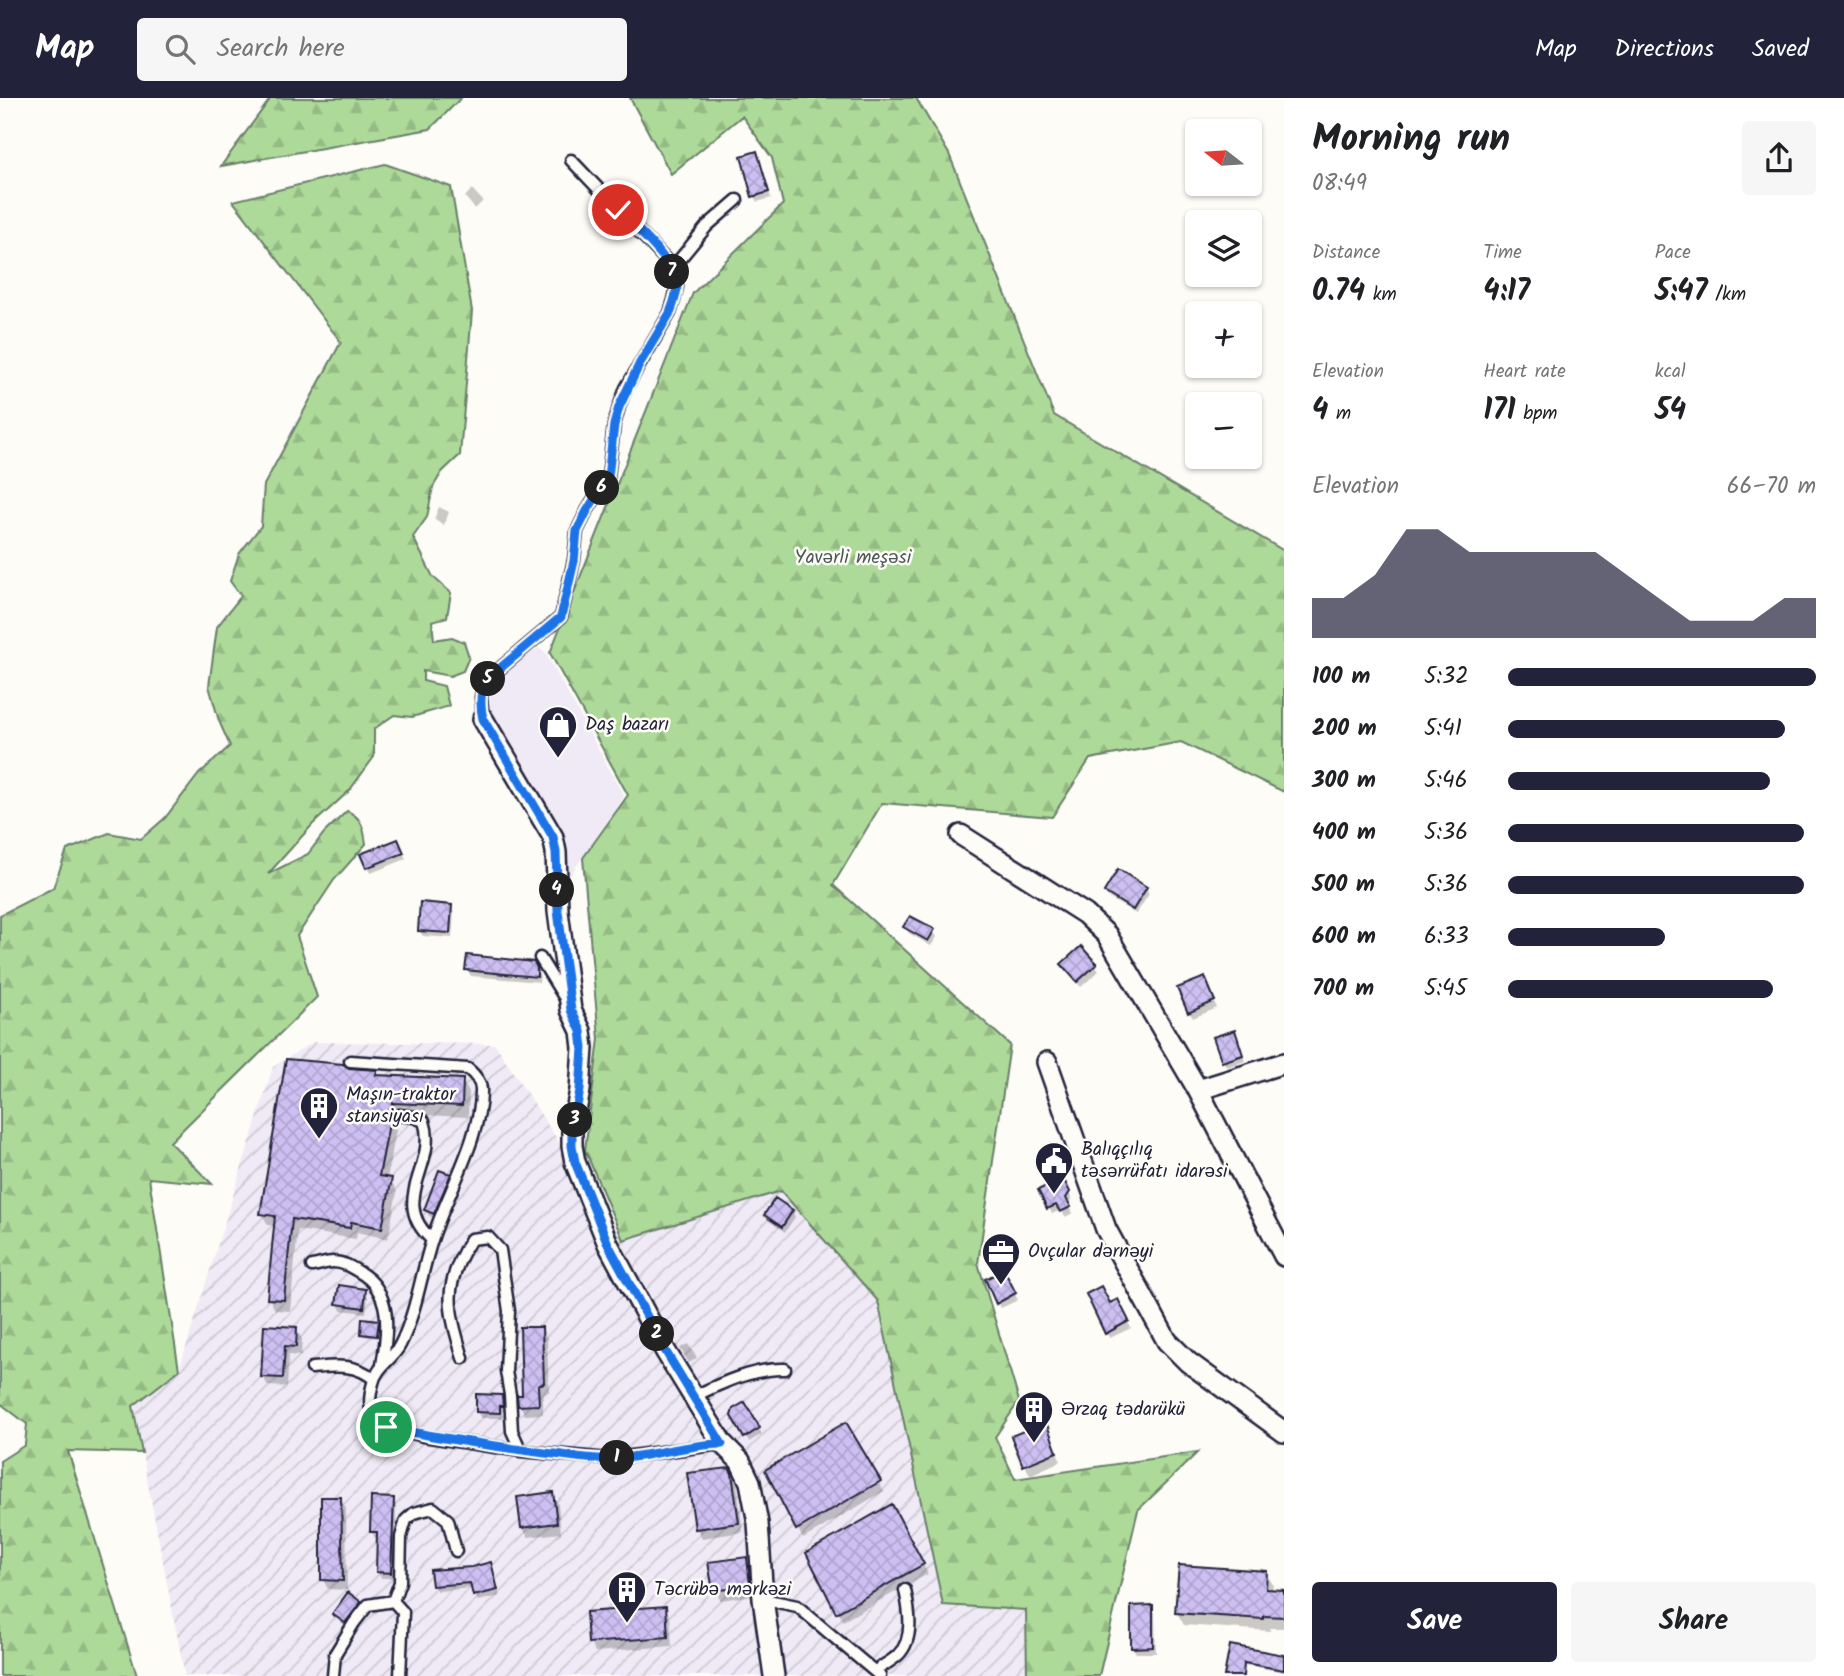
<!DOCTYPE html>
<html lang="en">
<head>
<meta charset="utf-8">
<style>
	:root { --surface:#fff; --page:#f6f6f6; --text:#202124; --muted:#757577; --accent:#22223b }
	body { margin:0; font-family:Kalam,sans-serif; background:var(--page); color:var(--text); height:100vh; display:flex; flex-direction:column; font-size:26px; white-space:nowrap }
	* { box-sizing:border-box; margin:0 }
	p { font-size:23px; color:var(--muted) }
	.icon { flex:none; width:38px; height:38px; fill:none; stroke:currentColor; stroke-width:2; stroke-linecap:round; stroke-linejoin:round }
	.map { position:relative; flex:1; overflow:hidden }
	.side { display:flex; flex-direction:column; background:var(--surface); width:560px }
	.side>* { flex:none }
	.needle { width:46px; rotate:287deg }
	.buttons { position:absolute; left:1185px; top:21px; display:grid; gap:14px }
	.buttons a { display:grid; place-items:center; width:77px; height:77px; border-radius:7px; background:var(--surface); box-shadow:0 2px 5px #0004; font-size:35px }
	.pin { position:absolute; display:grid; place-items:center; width:60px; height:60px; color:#fff; margin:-30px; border:4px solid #fff; border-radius:50%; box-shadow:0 2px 7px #0007 }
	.km { position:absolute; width:35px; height:35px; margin:-18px; border-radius:50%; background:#222; color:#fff; font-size:19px; line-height:35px; text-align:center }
	.round { display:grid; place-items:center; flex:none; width:74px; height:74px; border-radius:7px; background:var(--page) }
	.overview { display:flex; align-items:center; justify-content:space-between; height:119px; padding:0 28px }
	h1 { font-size:38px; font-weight:700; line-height:52px }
	.stats { display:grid; grid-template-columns:repeat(3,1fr); gap:10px; height:119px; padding:7px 28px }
	.stats div { display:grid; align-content:center }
	.stats b { font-size:30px; font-weight:700 }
	.stats small { font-size:19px; font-weight:400 }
	.stats p { font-size:19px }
	.chart { height:196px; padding:14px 28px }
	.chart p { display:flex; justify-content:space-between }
	.chart svg { width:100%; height:126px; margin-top:7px; fill:var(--accent); opacity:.7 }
	.button { display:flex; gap:14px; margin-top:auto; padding:14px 28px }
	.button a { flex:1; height:80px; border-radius:7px; background:var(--accent); color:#fff; font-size:28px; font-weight:700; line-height:80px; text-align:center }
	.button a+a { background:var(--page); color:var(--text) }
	ul { padding:0 28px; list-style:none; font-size:23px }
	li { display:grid; grid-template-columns:112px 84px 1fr; align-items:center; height:52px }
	li i { height:18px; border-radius:9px; background:var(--accent) }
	header { display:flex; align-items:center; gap:42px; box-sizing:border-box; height:98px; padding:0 35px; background:var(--accent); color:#fff }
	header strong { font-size:33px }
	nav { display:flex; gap:38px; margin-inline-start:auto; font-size:24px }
	.search { width:490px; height:63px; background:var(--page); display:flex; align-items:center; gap:18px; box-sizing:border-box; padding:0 24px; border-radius:7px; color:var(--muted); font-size:26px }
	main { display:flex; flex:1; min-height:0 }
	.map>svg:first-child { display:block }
	.built { fill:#efeaf5 }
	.industrial { fill:url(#industrial-furrows) }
	.forest { fill:url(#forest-firs); stroke:#687e6a; stroke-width:2 }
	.shadow { fill:#0003; fill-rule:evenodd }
	.building { fill:url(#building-cross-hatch); stroke:#22223b; stroke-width:2 }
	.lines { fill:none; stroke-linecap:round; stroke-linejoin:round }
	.service-casing { stroke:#22223b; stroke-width:15 }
	.minor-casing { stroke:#22223b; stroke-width:24 }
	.service { stroke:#fdfcf7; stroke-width:10 }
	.minor { stroke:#fdfcf7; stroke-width:19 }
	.route-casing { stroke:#fff; stroke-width:14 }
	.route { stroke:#1a73e8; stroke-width:9 }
	.labels { text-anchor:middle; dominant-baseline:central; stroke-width:5; stroke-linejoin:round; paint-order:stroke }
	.park-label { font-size:19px; fill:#4c5957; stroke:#fdfcf7 }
	.poi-label { font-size:19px; fill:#22223b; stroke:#fdfcf7; text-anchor:start }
</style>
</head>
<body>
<header>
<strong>Map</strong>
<div class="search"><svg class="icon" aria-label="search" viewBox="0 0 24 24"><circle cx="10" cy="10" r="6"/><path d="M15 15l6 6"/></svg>Search here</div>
<nav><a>Map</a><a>Directions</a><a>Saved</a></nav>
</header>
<main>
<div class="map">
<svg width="1284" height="1578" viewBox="0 0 1284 1578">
	<defs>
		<pattern id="industrial-furrows" width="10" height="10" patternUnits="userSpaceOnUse" patternTransform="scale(1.75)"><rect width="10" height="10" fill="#efeaf5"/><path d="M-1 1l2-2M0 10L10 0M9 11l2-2" fill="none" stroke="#cdc8d3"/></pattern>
		<pattern id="forest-firs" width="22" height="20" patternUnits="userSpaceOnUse" patternTransform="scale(1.75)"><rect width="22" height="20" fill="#aeda99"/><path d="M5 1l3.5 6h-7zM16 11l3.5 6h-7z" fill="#95bb85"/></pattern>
		<pattern id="building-cross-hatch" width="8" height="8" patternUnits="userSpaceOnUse" patternTransform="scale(1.75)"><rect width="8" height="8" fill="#cdbff1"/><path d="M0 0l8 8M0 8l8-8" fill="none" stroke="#b0a4d0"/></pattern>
	</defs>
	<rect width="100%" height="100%" fill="#fdfcf7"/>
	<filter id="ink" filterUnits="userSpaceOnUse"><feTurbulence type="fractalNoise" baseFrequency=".0143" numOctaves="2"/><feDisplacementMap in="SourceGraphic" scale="14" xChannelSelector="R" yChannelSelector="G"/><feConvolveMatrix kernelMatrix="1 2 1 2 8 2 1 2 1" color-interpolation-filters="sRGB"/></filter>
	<g filter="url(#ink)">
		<!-- built -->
		<path class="built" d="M538,550L545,554L624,698L571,776L562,777L490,624V582Z"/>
		<!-- industrial -->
		<path class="industrial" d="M313,944L495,946L623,1142L781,1093L878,1202L943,1506L1027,1512V1578H185L133,1308L179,1272L273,969Z"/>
		<!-- forest -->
		<path class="forest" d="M271,0H461L430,31L221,68Z
			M630,0H916L949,56L1054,317L1284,453V694L1181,644L1090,661L1052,719L882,705L833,787L1010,947L978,1165L1019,1303L995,1339L1015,1381L1198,1354L1138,1412L1099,1578H1027L1026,1512L943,1507L878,1203L781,1093L623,1142L585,1052L599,941L583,760L628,697L550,555L693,195L783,106L772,60L742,18L671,76Z
			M385,66L451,89L472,213L460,357L442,374L433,389L427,419L413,439L433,479L451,495L447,519L432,523L434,542L452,539L464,544L469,559L463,573L450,578L423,573V583L444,588L449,608L412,619L394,617L374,631V659L349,693L313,726L268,776L308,756L324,735L347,713C362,719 364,731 366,746L334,782L297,838L317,899L170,1044L212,1086L149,1080L179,1272L133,1308L142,1355L68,1353L137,1578H0V1363L25,1347L27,1326L0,1305V817L53,790L67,752L109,735L141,741L165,720L199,676L230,648L219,623L209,588L217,529L241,498L230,483L239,456L261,428L264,387L341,244L233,103Z"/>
		<!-- shadow -->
		<path class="shadow" d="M756,56L771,100L757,104L754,98Z
			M472,91L483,103L475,111L465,99Z
			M439,409L449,414L444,427L434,421Z
			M401,749L406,761L371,775L368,769Z
			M1145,790L1149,796L1136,816L1109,800L1106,794Z
			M451,809L454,815L452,840L423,838L419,832Z
			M905,829L933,833L937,839L931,848L909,835Z
			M1081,850L1099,873L1081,889L1066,872Z
			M533,865L540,878L539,884L471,878L467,872Z
			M1207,887L1217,910L1193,920L1189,914Z
			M1234,934L1245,963L1227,969L1223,963Z
			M349,972L375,974L378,979L462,983L469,994L468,1019L399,1016L387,1081L391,1082L397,1094L388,1141L357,1134L356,1141L298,1132L290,1213L275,1212L269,1200L276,1128L268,1127L262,1116Z
			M449,1077L453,1083L437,1121L429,1118L426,1112Z
			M1064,1086L1072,1101L1069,1107L1073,1115L1065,1119L1061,1112L1052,1116L1049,1110Z
			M792,1113L795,1119L785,1134L769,1123L766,1117Z
			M1003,1174L1018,1202L1001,1210L998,1205Z
			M365,1193L368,1199L366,1215L341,1212L338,1206Z
			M1117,1204L1131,1230L1110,1240L1106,1235L1110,1208Z
			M377,1224L378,1240L364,1238L362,1235Z
			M541,1230L547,1240L549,1294L543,1296V1316L525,1317L520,1307ZM522,1306H534V1309H522Z
			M296,1231L302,1241L301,1258L289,1257L287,1289L268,1288L263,1279Z
			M688,1246L697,1260L689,1265L680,1250Z
			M501,1298L505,1304V1314H502V1320H481L477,1314Z
			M744,1306L762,1336L749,1344L733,1318Z
			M846,1326L884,1393L803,1441L768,1372Z
			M1045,1326L1061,1363L1030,1377L1025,1367Z
			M728,1371L737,1386L743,1434L702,1440L697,1431L689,1377Z
			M552,1396L558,1406L561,1435L528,1439L522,1429Z
			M340,1401L346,1410L347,1492L328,1491L323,1482Z
			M393,1401L396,1407L394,1480H381L378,1474L379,1440H375L372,1434Z
			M891,1408L928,1476L843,1523L808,1455Z
			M746,1461L752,1470L754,1497L721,1502L715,1493L710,1465Z
			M490,1466L500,1498L478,1503L473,1490L437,1493L433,1487L473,1470Z
			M1266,1475L1273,1487L1272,1493H1284V1530H1270V1533L1184,1527L1177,1515Z
			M360,1505L363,1511L349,1530L338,1522L334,1516Z
			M1152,1509L1155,1515L1156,1555H1136L1132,1549Z
			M665,1510L670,1519L672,1548L595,1554L590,1544Z
			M1231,1549L1284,1559V1574L1245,1567L1244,1578H1227Z"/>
		<!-- building -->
		<path class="building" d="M757,53L769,94L752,99L741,58Z
			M398,741L404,755L366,770L360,756Z
			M1118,771L1147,789L1133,812L1104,794Z
			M420,804L452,807L450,835L418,833Z
			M910,818L935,831L928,843L903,829Z
			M1081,848L1097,866L1077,884L1061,866Z
			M467,857L534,864L537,870V879L465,872Z
			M1205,879L1215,903L1188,915L1177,890Z
			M1235,932L1243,957L1222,964L1213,939Z
			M286,961L343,966L349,970L377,972L376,977L463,981L462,1008L393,1005L379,1078L392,1080L382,1130L351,1124L350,1130L292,1121L284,1202L267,1201L275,1118L260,1116Z
			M439,1072L451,1076L434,1116L424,1112Z
			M1055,1084H1065L1070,1094L1066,1100L1071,1109L1060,1114L1056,1107L1047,1111L1038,1092Z
			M775,1100L793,1112L782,1129L764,1117Z
			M1004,1172L1016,1195L996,1206L985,1181Z
			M339,1187L366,1191L364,1210L336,1206Z
			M1101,1188L1110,1205L1118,1201L1129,1223L1105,1236L1086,1196Z
			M362,1220L379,1222L377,1238L361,1236Z
			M264,1227L297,1229L296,1249L285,1248L283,1280L261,1279Z
			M520,1229H542L544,1285L538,1287L539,1307L518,1308L517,1297H522Z
			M476,1296L502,1297L503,1308H500V1315L476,1314Z
			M745,1304L760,1330L744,1340L731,1318L733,1311Z
			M846,1324L881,1383L796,1432L765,1372Z
			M1046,1324L1057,1354L1023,1368L1011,1338Z
			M729,1370L732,1375L739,1425L695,1431L687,1375Z
			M553,1394L557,1425L521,1430L517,1399Z
			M321,1399H341L343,1483L321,1482Z
			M371,1399L394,1400L391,1475L376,1474L377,1434H370Z
			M892,1406L924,1466L836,1515L806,1455Z
			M747,1459L750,1488L713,1493L708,1464Z
			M491,1464L498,1492L473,1498L470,1485L432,1488L430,1472L472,1469Z
			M1179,1467L1267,1473L1266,1491L1284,1492V1519L1264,1518L1263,1521L1175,1515Z
			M348,1494L361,1504L345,1525L332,1516Z
			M1153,1507V1549L1131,1550V1508Z
			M666,1508L668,1539L588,1545L586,1514Z
			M1230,1547L1284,1557V1572L1244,1565L1243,1578H1224Z"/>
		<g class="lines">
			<!-- service casing -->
			<g class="service-casing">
				<path id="service" d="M671,172L707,128L737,102
					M483,621L481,599L485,583L561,519L574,462L577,433L587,413L608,379L614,327L619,309L626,290L670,215L674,202L677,189L675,178L666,162L571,62
					M540,860L564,899
					M350,963L468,971C474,976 481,983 481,992C482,1037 447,1096 433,1139C421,1174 417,1213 400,1247C393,1261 377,1268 373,1285C369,1300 368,1313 378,1325L423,1338L521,1353L609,1361L721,1346
					M399,1017L414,1019L424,1023C439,1067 387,1102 432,1142
					M312,1168C319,1167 327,1164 333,1164C343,1164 351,1169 359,1174C393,1193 388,1233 382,1267
					M463,1260C448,1210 442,1188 471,1141L488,1139L500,1152L509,1213L506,1273L510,1297L512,1333L521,1353
					M312,1270C335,1268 355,1265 374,1281
					M693,1299C721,1285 754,1270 785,1271
					M763,1501L797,1508L880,1578
					M393,1503L400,1484L401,1439L406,1422L414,1415L433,1410L448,1422L456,1453
					M875,1573C882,1568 892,1563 898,1557C915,1541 909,1511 905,1492
					M333,1578L335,1556L354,1525L368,1507L393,1503L403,1514L400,1578"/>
			</g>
			<!-- minor casing -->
			<g class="minor-casing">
				<path id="minor" d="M483,621L553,739L556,754L558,813L571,912L581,933L583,950L580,992L572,1034V1048L575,1064L608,1146L666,1254L722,1345L740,1363L750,1384L758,1425L763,1501L774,1578
					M961,737L1085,816L1107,837L1198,992L1284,1158
					M1047,964L1106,1131L1167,1243L1188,1264L1284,1334
					M1198,992L1284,965"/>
			</g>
			<!-- service -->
			<use href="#service" class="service"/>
			<!-- minor -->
			<use href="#minor" class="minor"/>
		</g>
	</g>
	<g class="lines" filter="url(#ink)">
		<!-- route casing -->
		<g class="route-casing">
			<path id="route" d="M386,1329C439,1340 492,1348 545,1355C567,1357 588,1362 610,1361C648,1360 684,1346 722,1346L666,1254L608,1146L575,1064L572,1048V1034L580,992L583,950L581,933L571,912L558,813L556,754L553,739L483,621C480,608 480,595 485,583L561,519L574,463L577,433L587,413L608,379L614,327L619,309L640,265L670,215C673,207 677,197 677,188C675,163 635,130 618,112"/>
		</g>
		<!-- route -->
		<use href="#route" class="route"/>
	</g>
	<!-- icons -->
	<defs>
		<g id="shop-pin" transform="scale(2.0125)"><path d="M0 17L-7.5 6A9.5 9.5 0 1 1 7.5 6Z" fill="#22223b" stroke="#fdfcf7"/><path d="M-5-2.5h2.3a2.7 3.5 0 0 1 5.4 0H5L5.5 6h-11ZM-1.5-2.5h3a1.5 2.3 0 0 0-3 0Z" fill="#fff"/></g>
		<g id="building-pin" transform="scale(2.0125)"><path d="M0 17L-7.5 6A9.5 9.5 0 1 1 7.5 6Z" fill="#22223b" stroke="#fdfcf7"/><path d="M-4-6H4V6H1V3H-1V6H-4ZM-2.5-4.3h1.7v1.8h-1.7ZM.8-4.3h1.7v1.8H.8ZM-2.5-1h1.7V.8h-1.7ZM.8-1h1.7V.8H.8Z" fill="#fff"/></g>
		<g id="civic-pin" transform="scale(2.0125)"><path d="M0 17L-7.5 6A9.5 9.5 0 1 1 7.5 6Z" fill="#22223b" stroke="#fdfcf7"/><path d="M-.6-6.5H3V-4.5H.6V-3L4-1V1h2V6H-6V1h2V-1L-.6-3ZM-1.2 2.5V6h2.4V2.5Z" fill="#fff"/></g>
		<g id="office-pin" transform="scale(2.0125)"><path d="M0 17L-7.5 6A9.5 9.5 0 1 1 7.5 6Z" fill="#22223b" stroke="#fdfcf7"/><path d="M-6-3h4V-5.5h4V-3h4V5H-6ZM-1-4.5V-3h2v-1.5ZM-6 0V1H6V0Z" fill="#fff"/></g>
	</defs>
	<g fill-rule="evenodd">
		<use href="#shop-pin" x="558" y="627"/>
		<use href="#building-pin" x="319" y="1008"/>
		<use href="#civic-pin" x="1054" y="1063"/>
		<use href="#office-pin" x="1001" y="1154"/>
		<use href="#building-pin" x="1034" y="1312"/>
		<use href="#building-pin" x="627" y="1492"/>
	</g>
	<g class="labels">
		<!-- park labels -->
		<g class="park-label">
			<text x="853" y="460">Yavərli meşəsi</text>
		</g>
		<!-- poi labels -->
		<g class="poi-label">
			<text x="585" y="627">Daş bazarı</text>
			<text x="346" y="997">Maşın-traktor<tspan x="346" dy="22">stansiyası</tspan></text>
			<text x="1081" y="1052">Balıqçılıq<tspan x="1081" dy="22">təsərrüfatı idarəsi</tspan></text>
			<text x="1028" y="1154">Ovçular dərnəyi</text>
			<text x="1061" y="1312">Ərzaq tədarükü</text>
			<text x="654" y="1492">Təcrübə mərkəzi</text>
		</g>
	</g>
</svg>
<div class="buttons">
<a><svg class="needle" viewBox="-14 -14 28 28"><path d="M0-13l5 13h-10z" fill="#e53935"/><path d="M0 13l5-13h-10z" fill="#757577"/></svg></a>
<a><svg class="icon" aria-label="layers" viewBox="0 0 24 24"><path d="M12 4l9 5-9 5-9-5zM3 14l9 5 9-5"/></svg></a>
<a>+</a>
<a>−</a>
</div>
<div class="pin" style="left:386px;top:1329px;background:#1e9e55"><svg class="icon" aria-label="arrive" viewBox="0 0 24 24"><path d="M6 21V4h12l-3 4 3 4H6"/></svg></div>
<div class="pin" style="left:618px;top:112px;background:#d93025"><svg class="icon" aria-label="check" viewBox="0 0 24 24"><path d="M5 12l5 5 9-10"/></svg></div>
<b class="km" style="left:617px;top:1360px">1</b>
<b class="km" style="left:657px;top:1236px">2</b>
<b class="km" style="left:575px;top:1022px">3</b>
<b class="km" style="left:557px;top:792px">4</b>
<b class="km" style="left:488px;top:581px">5</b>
<b class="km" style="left:602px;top:390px">6</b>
<b class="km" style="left:672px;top:174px">7</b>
</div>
<section class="side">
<div class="overview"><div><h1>Morning run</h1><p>08:49</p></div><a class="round"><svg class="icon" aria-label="share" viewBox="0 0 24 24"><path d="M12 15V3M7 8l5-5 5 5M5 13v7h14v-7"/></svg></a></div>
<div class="stats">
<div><p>Distance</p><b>0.74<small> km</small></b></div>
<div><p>Time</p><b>4:17</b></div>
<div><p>Pace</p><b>5:47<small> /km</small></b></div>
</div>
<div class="stats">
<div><p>Elevation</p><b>4<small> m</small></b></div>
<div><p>Heart rate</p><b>171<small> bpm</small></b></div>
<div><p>kcal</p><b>54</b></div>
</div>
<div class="chart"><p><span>Elevation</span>66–70 m</p>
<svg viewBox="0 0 160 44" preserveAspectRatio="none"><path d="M0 44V30L10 30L20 22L30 6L40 6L50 14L60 14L70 14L80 14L90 14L100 22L110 30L120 38L130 38L140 38L150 30L160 30V44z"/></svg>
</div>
<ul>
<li><b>100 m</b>5:32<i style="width:100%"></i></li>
<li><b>200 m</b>5:41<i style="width:90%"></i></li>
<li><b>300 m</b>5:46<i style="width:85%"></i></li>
<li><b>400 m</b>5:36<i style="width:96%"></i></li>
<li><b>500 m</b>5:36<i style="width:96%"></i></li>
<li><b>600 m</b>6:33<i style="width:51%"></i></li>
<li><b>700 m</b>5:45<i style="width:86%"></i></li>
</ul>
<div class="button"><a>Save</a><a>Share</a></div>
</section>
</main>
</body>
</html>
